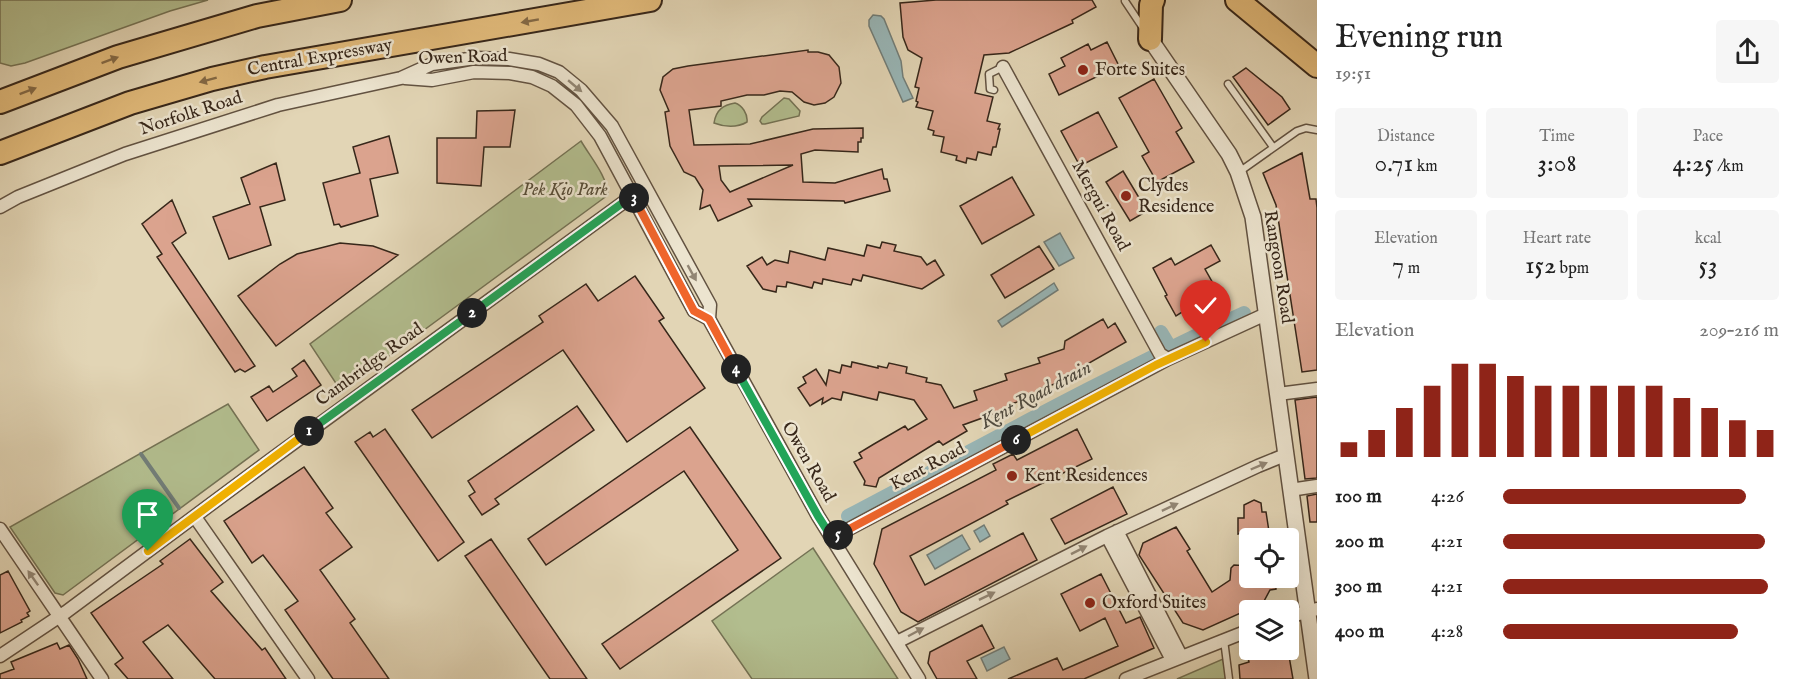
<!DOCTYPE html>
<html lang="en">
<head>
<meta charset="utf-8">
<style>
	:root { --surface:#fff; --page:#f6f6f6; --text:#222; --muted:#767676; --accent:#8f2418 }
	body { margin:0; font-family:"IM FELL English",serif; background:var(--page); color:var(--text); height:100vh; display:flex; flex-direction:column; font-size:22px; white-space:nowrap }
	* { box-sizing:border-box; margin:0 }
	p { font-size:20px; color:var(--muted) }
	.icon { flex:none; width:33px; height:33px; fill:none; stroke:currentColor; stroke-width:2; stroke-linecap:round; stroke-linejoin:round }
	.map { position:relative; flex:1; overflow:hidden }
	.panel { display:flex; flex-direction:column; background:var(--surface); width:480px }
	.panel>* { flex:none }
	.tools { position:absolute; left:1239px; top:528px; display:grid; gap:12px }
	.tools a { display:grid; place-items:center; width:60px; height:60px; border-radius:6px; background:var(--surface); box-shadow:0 6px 24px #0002; font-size:30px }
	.pin { position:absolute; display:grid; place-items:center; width:51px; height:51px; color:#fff; margin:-62px -26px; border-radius:50% 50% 50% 0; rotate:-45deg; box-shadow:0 0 6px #0007 }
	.pin .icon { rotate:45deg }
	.km { position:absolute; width:30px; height:30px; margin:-15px; border-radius:50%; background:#222; color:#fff; font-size:16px; line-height:30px; text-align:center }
	.round { display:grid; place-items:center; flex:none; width:63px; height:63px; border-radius:6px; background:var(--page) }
	.summary { display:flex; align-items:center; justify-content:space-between; height:102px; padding:0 18px }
	h1 { font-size:33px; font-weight:600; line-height:45px }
	.stats { display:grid; grid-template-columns:repeat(3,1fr); gap:9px; height:102px; padding:6px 18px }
	.stats div { display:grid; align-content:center; border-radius:6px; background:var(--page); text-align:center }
	.stats b { font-size:26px; font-weight:600 }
	.stats small { font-size:16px; font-weight:400 }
	.stats p { font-size:16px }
	.chart { height:168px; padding:12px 18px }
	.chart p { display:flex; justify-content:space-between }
	.chart svg { width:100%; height:108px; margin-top:6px; stroke:var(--accent); stroke-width:6 }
	ul { padding:0 18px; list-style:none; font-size:20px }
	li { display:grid; grid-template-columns:96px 72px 1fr; align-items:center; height:45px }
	li i { height:15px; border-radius:8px; background:var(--accent) }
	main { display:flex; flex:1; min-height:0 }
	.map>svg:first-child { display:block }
	.green { fill:#b2bd8e; stroke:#747254; stroke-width:1.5 }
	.water { fill:#98b6b7; stroke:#717d78; stroke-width:1.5 }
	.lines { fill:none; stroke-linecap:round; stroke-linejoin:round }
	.stream { stroke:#717d78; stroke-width:4 }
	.canal { stroke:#98b6b7; stroke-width:14 }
	.building { fill:#dba38e; stroke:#37271a; stroke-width:1.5; fill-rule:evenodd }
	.service-casing { stroke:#625241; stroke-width:9 }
	.minor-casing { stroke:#625241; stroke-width:15 }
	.tertiary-casing { stroke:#625241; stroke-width:18 }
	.motorway-casing { stroke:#37271a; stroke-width:26 }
	.service { stroke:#ece4cf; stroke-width:6 }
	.minor { stroke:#ece4cf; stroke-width:12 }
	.tertiary { stroke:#ece4cf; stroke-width:15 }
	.motorway { stroke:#e1ba7a; stroke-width:22 }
	.oneway { fill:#846945 }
	.oneway2 { fill:#928674 }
	.split-1-casing { stroke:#fff; stroke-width:12 }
	.split-2-casing { stroke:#fff; stroke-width:12 }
	.split-3-casing { stroke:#fff; stroke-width:12 }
	.split-4-casing { stroke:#fff; stroke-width:12 }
	.split-5-casing { stroke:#fff; stroke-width:12 }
	.split-6-casing { stroke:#fff; stroke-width:12 }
	.split-7-casing { stroke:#fff; stroke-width:12 }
	.split-1 { stroke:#f5b400; stroke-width:8 }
	.split-2 { stroke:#22a559; stroke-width:8 }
	.split-3 { stroke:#22a559; stroke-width:8 }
	.split-4 { stroke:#f0652b; stroke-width:8 }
	.split-5 { stroke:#22a559; stroke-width:8 }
	.split-6 { stroke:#f0652b; stroke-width:8 }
	.split-7 { stroke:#f5b400; stroke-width:8 }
	.poi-dot { fill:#8f2418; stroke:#ece4cf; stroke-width:2 }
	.labels { text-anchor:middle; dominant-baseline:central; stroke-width:5; stroke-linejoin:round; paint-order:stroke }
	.street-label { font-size:18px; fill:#37271a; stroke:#ece4cf }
	.poi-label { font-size:18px; fill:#37271a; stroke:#ece4cf; text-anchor:start }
	.park-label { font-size:18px; font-style:italic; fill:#564c37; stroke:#ece4cf }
	.water-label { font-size:20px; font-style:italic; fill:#4f4b41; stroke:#ece4cf }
</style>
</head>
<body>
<main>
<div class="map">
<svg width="1317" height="679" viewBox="0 0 1317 679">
	<rect width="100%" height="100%" fill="#e2d5b5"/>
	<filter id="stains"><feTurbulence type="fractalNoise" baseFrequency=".00333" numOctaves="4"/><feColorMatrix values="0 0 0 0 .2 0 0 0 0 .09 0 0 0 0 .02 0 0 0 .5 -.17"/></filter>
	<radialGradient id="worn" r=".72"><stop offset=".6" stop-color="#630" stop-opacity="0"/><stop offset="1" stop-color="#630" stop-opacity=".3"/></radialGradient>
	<!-- green -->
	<path class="green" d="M0,0H208L170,11L25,63L11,66L0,63Z
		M784,98L789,99L800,111L799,116L765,124H762L760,121L762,117Z
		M735,103C742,105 748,114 747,122C737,128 724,127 714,123C716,110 723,105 735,103Z
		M581,141C591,158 607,176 608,195L341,391L310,344Z
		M228,404L259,450L63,595L55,593L10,527Z
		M813,548L898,679H752L712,621Z
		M1223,659L1227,679H1177Z"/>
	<!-- water -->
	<path class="water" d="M873,15L881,16L884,19L901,61L903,77L913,98L903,102L869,26V20Z
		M1060,233L1074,258L1059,266L1044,242Z
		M1054,283L1058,290L1002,327L998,321Z
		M984,525L990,536L980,542L974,531Z
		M962,535L970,549L935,569L927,555Z
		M1004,647L1010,659L987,671L981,658Z"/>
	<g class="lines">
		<!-- stream -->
		<path class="stream" d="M141,454L179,508"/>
		<!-- canal -->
		<path class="canal" d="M1161,332L1170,347
			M848,516C979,447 1109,375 1244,313"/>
	</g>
	<!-- building -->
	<path class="building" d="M936,0H1092L1096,7L1072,20L1073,23L1009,53L984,55L975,93L993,97L987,121L1000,124L998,129H1000L996,147H993L991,155L978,152L976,160L967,158L966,163L956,160L957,156L941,152L944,137L933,135L934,131L928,129L933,111L916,107L918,102L916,101L919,88L915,87L922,58L908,50L903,37L900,3Z
		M1107,42L1119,66L1059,95L1049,74L1065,66L1061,58L1088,44L1091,50Z
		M808,50V52H818L829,55L839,67L841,83L834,97L825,103L814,105L804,102L792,92L780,91L764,95H747L721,101V106L689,110L694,145L750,144L813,129L863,128V138H861V142H858V152L815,150L801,154L803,182L835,183L882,169L884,179H887L890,191L845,203L844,201L748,199L752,206L718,221L710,205L700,209L703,190L695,177L684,172L670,146L665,112L669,111L660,90L663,77L673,69L688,66ZM793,165L730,192L721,180L719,166Z
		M1246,68L1282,97L1290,109L1268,125L1233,77Z
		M1154,79L1182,128L1176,132L1194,162L1157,182L1142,156L1149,152L1119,98Z
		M515,110L510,147H484L481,186L437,183V138H476L477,111Z
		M1098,112L1117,147L1080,166L1061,131Z
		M389,136L398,173L370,179L378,216L341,227L339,224L334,225L323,183L360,173L353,147Z
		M1302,153L1310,199H1316L1317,208V370L1302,372L1276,205L1263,173Z
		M276,163L285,200L260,207L271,245L229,259L213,217L250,204L241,178Z
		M1123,171L1147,211L1130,221L1106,182Z
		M1012,177L1034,215L982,244L960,206Z
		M172,200L186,233L172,243L255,366L245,372L240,369L235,372L157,257L162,254L142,224Z
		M882,242L896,245L894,251L921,257L927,265L935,260L944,275L922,289L863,275L861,281L853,279L851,285L823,279L822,284L814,282L812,288L787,282L786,287L777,286L776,292L763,289L747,266L762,257L767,265L775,260L788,263L790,251L825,260L828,248L864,256L867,245L880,248Z
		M340,243L373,246L398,255L276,346L238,296L280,264L297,254Z
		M1211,245L1220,261L1205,269L1219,294L1203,303L1201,300L1176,316L1165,296L1167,295L1153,268L1171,258L1175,265Z
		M1039,246L1054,269L1005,298L991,275Z
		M635,276L664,318L659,321L705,388L627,442L563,350L432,438L412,410L543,322L539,316L586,284L598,301Z
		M1103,319L1108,328L1115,323L1126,342L1075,371L1077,377L1042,388L1044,393L1008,405L1010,408L963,425L967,431L943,445L939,441L879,478L876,487L864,485L865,481L854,462L862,458L859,453L874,444L905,426L908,430L927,419L914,400L879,392L877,400L843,392L841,400L832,398L822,404L823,398L810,406L798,388L806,383L803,377L816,369L826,385L829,370L840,373L842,365L851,367L852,362L878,368V366L887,368L889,363L907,367L906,373L927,378L926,382L941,385L954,408L977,400L974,391L1007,380L1005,374L1040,363L1038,358L1064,349L1065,341Z
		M304,360L321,385L267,421L251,397L269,386L273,392L297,376L292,369Z
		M1317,397V478L1305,479L1295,400Z
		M577,406L594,430L495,499L499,504L482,515L469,496L475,492L468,481Z
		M690,427L781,558L620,669L602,644L738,550L684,471L546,565L528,539Z
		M385,429L464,542L438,561L355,442L370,432L373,437Z
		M1077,429L1092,459L1006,501L1008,504L910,556L925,585L1023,533L1037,560L918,622L901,612L874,564L882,529L996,470L993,464L1013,454L1017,460Z
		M304,467L333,508L326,513L352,547L320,570L355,619L350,623L389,679H333L285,610L298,601L263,555L252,563L224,521Z
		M1113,487L1127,514L1065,544L1051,519Z
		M1317,494V522H1310L1307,496Z
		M1254,500L1261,503L1262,512H1266L1270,538H1242V533L1238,534V518H1244V505Z
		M1176,527L1190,549L1187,551L1212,592L1230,580L1231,568L1234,565L1250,566V578H1275L1276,589L1270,590L1263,603L1203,630L1183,623L1139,555L1143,543Z
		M190,539L223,582L211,591L262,650L265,648L286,679H215L168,625L143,642L173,679H128L115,664L123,658L91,613L163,564L160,561Z
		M491,539L587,679H550L465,556Z
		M8,571L30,611L27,613L29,616L21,620L22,622L0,633V575Z
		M1101,574L1126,623L1140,617L1154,648L1084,679H1008L1057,658L1063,670L1118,646L1105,618L1080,631L1061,594Z
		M982,625L994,648L967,661L977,679H937L928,663L930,652Z
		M57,643L60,649L69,645L78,659L87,679H0V674L14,669L11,662Z
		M1257,650H1285L1289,656L1293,679H1240L1239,665L1249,662L1247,654Z"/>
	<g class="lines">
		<!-- service casing -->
		<g class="service-casing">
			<path id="service" d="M1125,1L1143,28
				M1228,84L1273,147
				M994,90L990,89L989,74L1003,67
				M1239,172L1297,131L1306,128L1317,130
				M1224,640L1229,679"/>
		</g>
		<!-- minor casing -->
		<g class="minor-casing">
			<path id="minor" d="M1003,67L1160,354L1168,359
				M405,78L432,80L474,72L510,73L532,77L552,86L576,105L600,136L694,311L709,319L818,516L919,679
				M0,207L18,197L125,154L278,105L401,78L432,64L476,58L509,59L539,64L559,72L581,90L612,126L710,305L709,319
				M1278,394L1317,389
				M1290,490L1317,486
				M195,517L308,679
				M0,529L102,679
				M1117,531L1181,656
				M1107,536L1172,660
				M832,538L1168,359L1266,314
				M1288,617L1317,609
				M897,642L1107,536L1258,466L1285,455
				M0,656L66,612L273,458L639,191
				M1126,679L1250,630"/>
		</g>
		<!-- tertiary casing -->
		<g class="tertiary-casing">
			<path id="tertiary" d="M1150,39L1229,154L1238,172L1253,217L1317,679"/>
		</g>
		<!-- motorway casing -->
		<g class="motorway-casing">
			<path id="motorway" d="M1237,0L1317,66
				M1150,39L1151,5L1153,0
				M0,102L118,57L257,16L340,0
				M0,153L130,103L212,79L265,67L650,0"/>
		</g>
		<!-- service -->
		<use href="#service" class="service"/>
		<!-- minor -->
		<use href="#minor" class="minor"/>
		<!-- tertiary -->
		<use href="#tertiary" class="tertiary"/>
		<!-- motorway -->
		<use href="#motorway" class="motorway"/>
	</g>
	<!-- one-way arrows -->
	<defs><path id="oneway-solid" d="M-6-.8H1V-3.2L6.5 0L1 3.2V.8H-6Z" transform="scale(1.5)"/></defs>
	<g class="oneway">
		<use href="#oneway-solid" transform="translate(530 21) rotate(170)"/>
		<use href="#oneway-solid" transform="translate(110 60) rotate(-20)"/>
		<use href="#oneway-solid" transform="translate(208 80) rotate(165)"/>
		<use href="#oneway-solid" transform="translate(28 91) rotate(-21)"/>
	</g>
	<g class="oneway2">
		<use href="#oneway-solid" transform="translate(575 86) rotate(40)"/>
		<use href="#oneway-solid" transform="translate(692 273) rotate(61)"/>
		<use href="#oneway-solid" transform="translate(1259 466) rotate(-23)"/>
		<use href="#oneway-solid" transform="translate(1170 507) rotate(-25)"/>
		<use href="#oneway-solid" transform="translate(1079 550) rotate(-27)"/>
		<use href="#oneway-solid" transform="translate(33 578) rotate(-125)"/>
		<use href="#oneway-solid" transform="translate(987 596) rotate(-26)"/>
		<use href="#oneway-solid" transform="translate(916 632) rotate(-28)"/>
	</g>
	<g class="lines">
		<!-- split-1 casing -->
		<g class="split-1-casing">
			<path id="split-1" d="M148,551L309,431"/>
		</g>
		<!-- split-2 casing -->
		<g class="split-2-casing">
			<path id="split-2" d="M309,431L472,313"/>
		</g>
		<!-- split-3 casing -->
		<g class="split-3-casing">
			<path id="split-3" d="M472,313L632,196L634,198"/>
		</g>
		<!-- split-4 casing -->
		<g class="split-4-casing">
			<path id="split-4" d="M634,198L694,311L709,319L736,369"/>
		</g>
		<!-- split-5 casing -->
		<g class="split-5-casing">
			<path id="split-5" d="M736,369L818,516L832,538L838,535"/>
		</g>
		<!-- split-6 casing -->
		<g class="split-6-casing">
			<path id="split-6" d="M838,535L1016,440"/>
		</g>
		<!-- split-7 casing -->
		<g class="split-7-casing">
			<path id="split-7" d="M1016,440L1156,365L1206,342"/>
		</g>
		<!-- split-1 -->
		<use href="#split-1" class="split-1"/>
		<!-- split-2 -->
		<use href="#split-2" class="split-2"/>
		<!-- split-3 -->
		<use href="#split-3" class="split-3"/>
		<!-- split-4 -->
		<use href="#split-4" class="split-4"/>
		<!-- split-5 -->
		<use href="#split-5" class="split-5"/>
		<!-- split-6 -->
		<use href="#split-6" class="split-6"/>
		<!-- split-7 -->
		<use href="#split-7" class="split-7"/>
	</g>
	<!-- markers -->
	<g class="poi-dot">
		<circle cx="1083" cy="70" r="6"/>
		<circle cx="1126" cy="196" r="6"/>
		<circle cx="1012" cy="476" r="6"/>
		<circle cx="1090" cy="603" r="6"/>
	</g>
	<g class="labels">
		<!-- street labels -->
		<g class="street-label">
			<text transform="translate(320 58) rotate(-10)">Central Expressway</text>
			<text transform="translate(463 58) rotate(-2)">Owen Road</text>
			<text transform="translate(191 114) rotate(-18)">Norfolk Road</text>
			<text transform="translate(1100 206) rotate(61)">Mergui Road</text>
			<text transform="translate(1278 267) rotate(81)">Rangoon Road</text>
			<text transform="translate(370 365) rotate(-36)">Cambridge Road</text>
			<text transform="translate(808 462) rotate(60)">Owen Road</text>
			<text transform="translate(928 467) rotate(-28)">Kent Road</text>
		</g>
		<!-- poi labels -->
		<g class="poi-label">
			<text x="1095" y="70">Forte Suites</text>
			<text x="1138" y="186">Clydes<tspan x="1138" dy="21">Residence</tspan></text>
			<text x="1024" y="476">Kent Residences</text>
			<text x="1102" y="603">Oxford Suites</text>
		</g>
		<!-- park labels -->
		<g class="park-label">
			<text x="565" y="190">Pek Kio Park</text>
		</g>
		<!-- water labels -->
		<g class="water-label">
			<text transform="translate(1036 395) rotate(-28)">Kent Road drain</text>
		</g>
	</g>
	<rect width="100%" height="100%" filter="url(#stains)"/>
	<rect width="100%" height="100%" fill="url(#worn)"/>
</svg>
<div class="tools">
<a><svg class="icon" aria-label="locate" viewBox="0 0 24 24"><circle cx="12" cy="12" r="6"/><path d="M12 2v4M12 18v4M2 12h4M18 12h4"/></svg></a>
<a><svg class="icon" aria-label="layers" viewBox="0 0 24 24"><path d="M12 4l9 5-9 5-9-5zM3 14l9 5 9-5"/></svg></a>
</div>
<div class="pin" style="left:148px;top:551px;background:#1e9e55"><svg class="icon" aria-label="arrive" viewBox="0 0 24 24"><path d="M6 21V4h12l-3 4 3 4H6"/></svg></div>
<div class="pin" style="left:1206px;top:342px;background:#d93025"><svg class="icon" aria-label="check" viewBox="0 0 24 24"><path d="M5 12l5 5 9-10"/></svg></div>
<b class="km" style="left:309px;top:431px">1</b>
<b class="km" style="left:472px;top:313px">2</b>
<b class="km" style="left:634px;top:198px">3</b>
<b class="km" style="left:736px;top:369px">4</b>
<b class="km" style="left:838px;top:535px">5</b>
<b class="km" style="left:1016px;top:440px">6</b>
</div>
<section class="panel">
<div class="summary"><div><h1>Evening run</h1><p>19:51</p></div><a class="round"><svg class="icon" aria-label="share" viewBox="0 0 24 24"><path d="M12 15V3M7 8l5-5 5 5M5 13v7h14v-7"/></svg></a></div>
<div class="stats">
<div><p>Distance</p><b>0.71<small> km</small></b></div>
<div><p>Time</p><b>3:08</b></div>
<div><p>Pace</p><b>4:25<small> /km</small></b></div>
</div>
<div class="stats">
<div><p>Elevation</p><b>7<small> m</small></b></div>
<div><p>Heart rate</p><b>152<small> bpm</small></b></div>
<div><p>kcal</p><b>53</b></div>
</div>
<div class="chart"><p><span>Elevation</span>209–216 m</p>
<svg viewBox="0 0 160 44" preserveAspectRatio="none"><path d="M5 44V38M15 44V33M25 44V24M35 44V15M45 44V6M55 44V6M65 44V11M75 44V15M85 44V15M95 44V15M105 44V15M115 44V15M125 44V20M135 44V24M145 44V29M155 44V33"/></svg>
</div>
<ul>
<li><b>100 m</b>4:26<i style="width:88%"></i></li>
<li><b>200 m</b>4:21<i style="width:95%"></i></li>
<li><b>300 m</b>4:21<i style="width:96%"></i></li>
<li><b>400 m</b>4:28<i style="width:85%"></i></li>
</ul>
</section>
</main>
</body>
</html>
